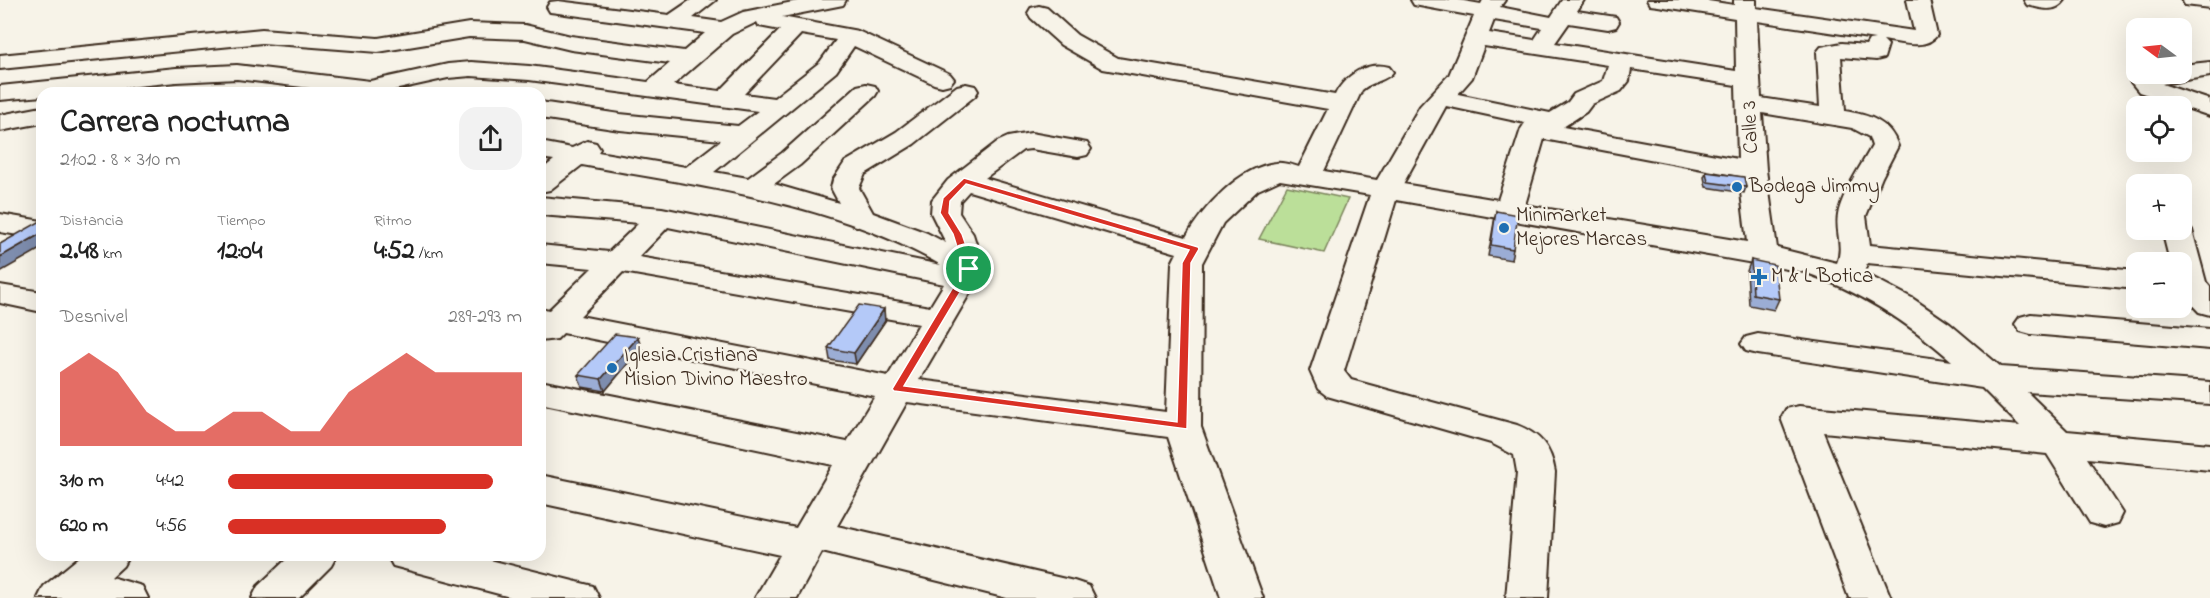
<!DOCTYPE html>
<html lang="es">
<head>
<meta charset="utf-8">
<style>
	:root { --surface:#fff; --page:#f2f2f2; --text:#222; --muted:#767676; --accent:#d93025 }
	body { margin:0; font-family:"Indie Flower",sans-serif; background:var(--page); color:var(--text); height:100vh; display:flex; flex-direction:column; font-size:22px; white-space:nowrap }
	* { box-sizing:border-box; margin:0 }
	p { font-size:20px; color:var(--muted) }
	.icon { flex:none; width:33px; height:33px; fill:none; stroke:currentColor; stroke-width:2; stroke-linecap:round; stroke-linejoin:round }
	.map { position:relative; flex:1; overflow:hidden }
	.drawer { position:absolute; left:36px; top:87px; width:510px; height:474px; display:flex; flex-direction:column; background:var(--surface); border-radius:18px; box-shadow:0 6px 24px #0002 }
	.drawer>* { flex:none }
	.needle { width:39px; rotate:285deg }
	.fabs { position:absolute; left:2126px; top:18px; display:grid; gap:12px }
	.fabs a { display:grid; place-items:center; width:66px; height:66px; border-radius:12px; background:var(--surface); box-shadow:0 6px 24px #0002; font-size:30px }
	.pin { position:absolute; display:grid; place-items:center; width:51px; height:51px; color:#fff; margin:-26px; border:3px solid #fff; border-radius:50%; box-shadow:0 2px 6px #0007 }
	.round { display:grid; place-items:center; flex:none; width:63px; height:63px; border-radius:18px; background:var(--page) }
	.overview { display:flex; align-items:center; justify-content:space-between; height:102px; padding:0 24px }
	h1 { font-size:33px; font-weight:700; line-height:45px }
	.figures { display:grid; grid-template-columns:repeat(3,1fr); gap:9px; height:102px; padding:6px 24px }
	.figures div { display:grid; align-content:center }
	.figures b { font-size:26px; font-weight:700 }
	.figures small { font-size:16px; font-weight:400 }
	.figures p { font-size:16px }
	.chart { height:168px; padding:12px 24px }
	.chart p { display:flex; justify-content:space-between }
	.chart svg { width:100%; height:108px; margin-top:6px; fill:var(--accent); opacity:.7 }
	ul { padding:0 24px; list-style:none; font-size:20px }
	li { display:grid; grid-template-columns:96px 72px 1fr; align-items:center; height:45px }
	li i { height:15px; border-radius:8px; background:var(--accent) }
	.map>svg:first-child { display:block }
	.green { fill:#bbdf99; stroke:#7b845c; stroke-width:1.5 }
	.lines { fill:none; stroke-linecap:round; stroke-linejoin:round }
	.minor-casing { stroke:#3b2a1e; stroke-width:4 }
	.minor { fill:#f7f3e8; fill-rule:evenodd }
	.wall { fill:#9badd5; stroke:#3b2a1e; stroke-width:1.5 }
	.shaded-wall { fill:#7e8dae; stroke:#3b2a1e; stroke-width:1.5 }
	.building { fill:#b4c9f8; stroke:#3b2a1e; stroke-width:1.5 }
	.route { fill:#d93025; stroke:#fff; stroke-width:1.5; fill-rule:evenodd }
	.poi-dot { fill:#1f6fb2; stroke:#f7f3e8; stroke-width:2 }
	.labels { text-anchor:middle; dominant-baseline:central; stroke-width:5; stroke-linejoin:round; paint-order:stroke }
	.street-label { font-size:21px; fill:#3b2a1e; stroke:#f7f3e8 }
	.poi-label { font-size:21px; fill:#3b2a1e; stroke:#f7f3e8; text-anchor:start }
</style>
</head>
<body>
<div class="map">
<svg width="2210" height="598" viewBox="0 0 2210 598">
	<rect width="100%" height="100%" fill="#f7f3e8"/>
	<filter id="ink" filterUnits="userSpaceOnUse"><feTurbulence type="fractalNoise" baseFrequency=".0167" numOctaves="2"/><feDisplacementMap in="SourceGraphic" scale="12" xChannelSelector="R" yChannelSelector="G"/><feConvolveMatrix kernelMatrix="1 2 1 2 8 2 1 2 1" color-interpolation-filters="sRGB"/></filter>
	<g filter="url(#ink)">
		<!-- green -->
		<path class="green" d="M1287,186L1348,199L1324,253L1259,239Z"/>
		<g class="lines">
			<!-- minor casing -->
			<g class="minor-casing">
				<path id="minor" d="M691,0H716L693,18L721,22L743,12L803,0H846L843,5L782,17L858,31L950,74L954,79L950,84L942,86L934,84L854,46L836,72L714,172L748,178L782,153L857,86L866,84L875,86L878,91L875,96L800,165L774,184L839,203L831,188L833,180L845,162L896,132L957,86L966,84L975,86L978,91L975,96L914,144L865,174L859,188L873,213L927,233L946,243L931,213L932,200L948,180L997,142L1008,137L1031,133L1087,143L1091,149L1087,155L1078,157L1031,149L1023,150L985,178L1186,237C1203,208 1239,167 1276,163C1283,162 1292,165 1299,167L1328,109L1103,69L1061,45L1031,18L1028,13L1031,8L1039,6L1047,8L1077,35L1118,58L1335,95C1345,75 1367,61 1389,67L1393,72C1387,81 1372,81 1362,90L1324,171L1377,180L1420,106L1449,75L1474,16L1414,5L1411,0H1458L1481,4L1483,0H1505L1500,7L1551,17L1562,0H1584L1577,11L1616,17L1619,22L1616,27L1608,29L1569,23L1555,43L1736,71L1735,18L1658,6L1650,5L1647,0H1702L1734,5V0H1756V8L1914,31L1907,0H1929L1937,35C1926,51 1899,42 1883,40L1888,45L1884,58L1876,60L1841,57L1845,111C1869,115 1890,121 1898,146L1882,177L1866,216L1870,245L2136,271V289L1867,263L1864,273L1912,298L1950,324L2001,367L2210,382V404L2027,392L2067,431L2210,444V470L2087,458L2123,513L2118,523L2104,527L2090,523L2047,454L1823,432L1891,598H1849L1781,418L1786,409L1799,406L2020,426L1982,388L1758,354L1746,351L1741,344L1746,337L1758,334L1952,361C1908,322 1860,291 1804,272L1396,200L1344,371L1351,380L1517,425C1540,434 1551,447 1555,472L1548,598H1506L1517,472L1514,455L1491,443L1327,396L1318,389L1310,371L1370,195L1280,180L1258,190L1223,223L1202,263L1201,427L1263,598H1221L1168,437L907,402L837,526L1074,581L1089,586L1095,598H1007L822,552L797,598H755L780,555L540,503V475L796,528L833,465L540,403V381L847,442L875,396L563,333L557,339L540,341V308L549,310L592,268L540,263V245L609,252L639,223L540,215V197L662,208L941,265C833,202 703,187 582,165L550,190L540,192V171L554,160L540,158V142L572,148L587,141L596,143L600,149L598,152L686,167L721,140L620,130L540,118V102L620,114L738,126L758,111L529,80L471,76L448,78L380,93H351L237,79L176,82L71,93H42V96L0,100V86L176,68L237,65L370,81L448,64L471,62L529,66L648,82L670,63L571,50L525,39L469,37L378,52L262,43L0,69V55L262,29L378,38L469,23L525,25L571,36L684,51L705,33L558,13L550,12L547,7L550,2L558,1L669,15ZM1494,20L1542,28L1534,40L1489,33ZM1757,21L1875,39L1869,40L1866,45L1842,43L1821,47L1817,52L1820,107L1761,98ZM757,22L759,26L780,30L720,91L673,85L732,34ZM801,34L836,40L820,62L774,98L744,94ZM1484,46L1608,65L1603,81L1574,94L1568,102L1550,113L1458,94L1472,78ZM1631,69L1736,85L1738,159L1563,127L1586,112L1592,104L1621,91L1629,81ZM1446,106L1525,123L1521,129L1498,200L1403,184ZM1762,113L1852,128L1869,137L1872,146C1861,166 1842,193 1838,215C1835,232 1844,246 1837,263L1777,248L1766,170ZM1544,139L1739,176L1747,242L1525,205ZM969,191L1177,253L1172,263L1166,412L919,380L984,269L973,234L959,213L960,201ZM668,227L944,284L930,307L639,257ZM623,272L919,324L888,376L580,316Z
					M2024,0H2065C2055,14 2041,8 2027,5Z
					M2182,0H2210V8L2185,5Z
					M2210,62V76L2162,84L2210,100V116L2139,92L2130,81L2133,76L2143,74H2181V65Z
					M42,107V123L0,131V115Z
					M0,214L42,221V239L0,232Z
					M2181,222L2187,224L2192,230L2206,282L2210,287V315L2199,312L2181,293V262H2170L2162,230H2181Z
					M0,285L42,292V312L0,303Z
					M2031,314L2210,329V349L2031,334L2020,331L2015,324L2020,317Z
					M82,555H129L123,566L111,577L142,586L148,598H38L44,586Z
					M291,555H337L331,566L299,598H252L258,586Z
					M387,555H470L593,586L599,598H514L393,566Z"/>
			</g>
			<!-- minor -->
			<use href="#minor" class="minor"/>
		</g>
		<!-- wall -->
		<path class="wall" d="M1706,172L1746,187L1744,193L1706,187L1704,177Z
			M1496,211L1513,249L1511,260L1488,256Z
			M1751,260L1779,299L1774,310L1749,305L1747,271Z
			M885,321L856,364L830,360L828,348Z
			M638,337L641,348L605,391L582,387L578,375Z"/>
		<!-- shaded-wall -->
		<path class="shaded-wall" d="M42,233V248L0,272V257Z
			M884,309L885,321L856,364L854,353Z
			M638,337L641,348L605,391L601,379Z"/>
		<!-- building -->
		<path class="building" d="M1706,172L1744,177L1746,187L1708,182Z
			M1496,211L1518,215L1513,249L1491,245Z
			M39,222H42V233L0,257V244Z
			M1751,260L1775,265L1779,299L1753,294Z
			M859,305L884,309L854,353L828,348Z
			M615,334L638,337L601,379L578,375Z"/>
	</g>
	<!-- route -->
	<path class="route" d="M964,178L1198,247L1199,249L1191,263L1187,429L894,391L892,389L964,269L953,234L940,213L943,198ZM966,184L1189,250L1182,263L1177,422L904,386L974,269L962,234L949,213L950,201Z"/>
	<!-- markers -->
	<g class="poi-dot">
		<circle cx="1737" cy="187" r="6"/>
		<circle cx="1504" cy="228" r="6"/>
		<path d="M1756 268h6v6h6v6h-6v6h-6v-6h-6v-6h6z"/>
		<circle cx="612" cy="368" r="6"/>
	</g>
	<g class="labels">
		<!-- street labels -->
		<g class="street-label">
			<text transform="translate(1751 127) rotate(-92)">Calle 3</text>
		</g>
		<!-- poi labels -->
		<g class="poi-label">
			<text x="1749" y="187">Bodega Jimmy</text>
			<text x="1516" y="216">Minimarket<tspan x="1516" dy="24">Mejores Marcas</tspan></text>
			<text x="1771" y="277">M &amp; L Botica</text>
			<text x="624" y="356">Iglesia Cristiana<tspan x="624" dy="24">Mision Divino Maestro</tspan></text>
		</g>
	</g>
</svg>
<div class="fabs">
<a><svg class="needle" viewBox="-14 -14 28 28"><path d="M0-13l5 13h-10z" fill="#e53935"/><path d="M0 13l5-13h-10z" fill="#767676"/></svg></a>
<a><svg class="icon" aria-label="locate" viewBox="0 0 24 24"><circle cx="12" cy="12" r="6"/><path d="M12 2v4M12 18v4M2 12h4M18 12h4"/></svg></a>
<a>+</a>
<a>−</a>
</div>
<div class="pin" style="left:969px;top:269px;background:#1e9e55"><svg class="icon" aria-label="arrive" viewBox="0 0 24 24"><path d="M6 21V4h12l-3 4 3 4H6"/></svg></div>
<section class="drawer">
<div class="overview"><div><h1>Carrera nocturna</h1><p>21:02 · 8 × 310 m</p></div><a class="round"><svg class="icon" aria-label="share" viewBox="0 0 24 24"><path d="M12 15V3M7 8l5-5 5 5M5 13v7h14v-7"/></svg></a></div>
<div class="figures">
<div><p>Distancia</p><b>2.48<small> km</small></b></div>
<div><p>Tiempo</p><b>12:04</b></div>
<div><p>Ritmo</p><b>4:52<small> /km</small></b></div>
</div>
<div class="chart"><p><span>Desnivel</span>289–293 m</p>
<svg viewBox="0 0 160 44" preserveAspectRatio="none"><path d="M0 44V14L10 6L20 14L30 30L40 38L50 38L60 30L70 30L80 38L90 38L100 22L110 14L120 6L130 14L140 14L150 14L160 14V44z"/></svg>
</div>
<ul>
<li><b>310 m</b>4:42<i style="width:90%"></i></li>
<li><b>620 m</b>4:56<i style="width:74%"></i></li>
</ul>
</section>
</div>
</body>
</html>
